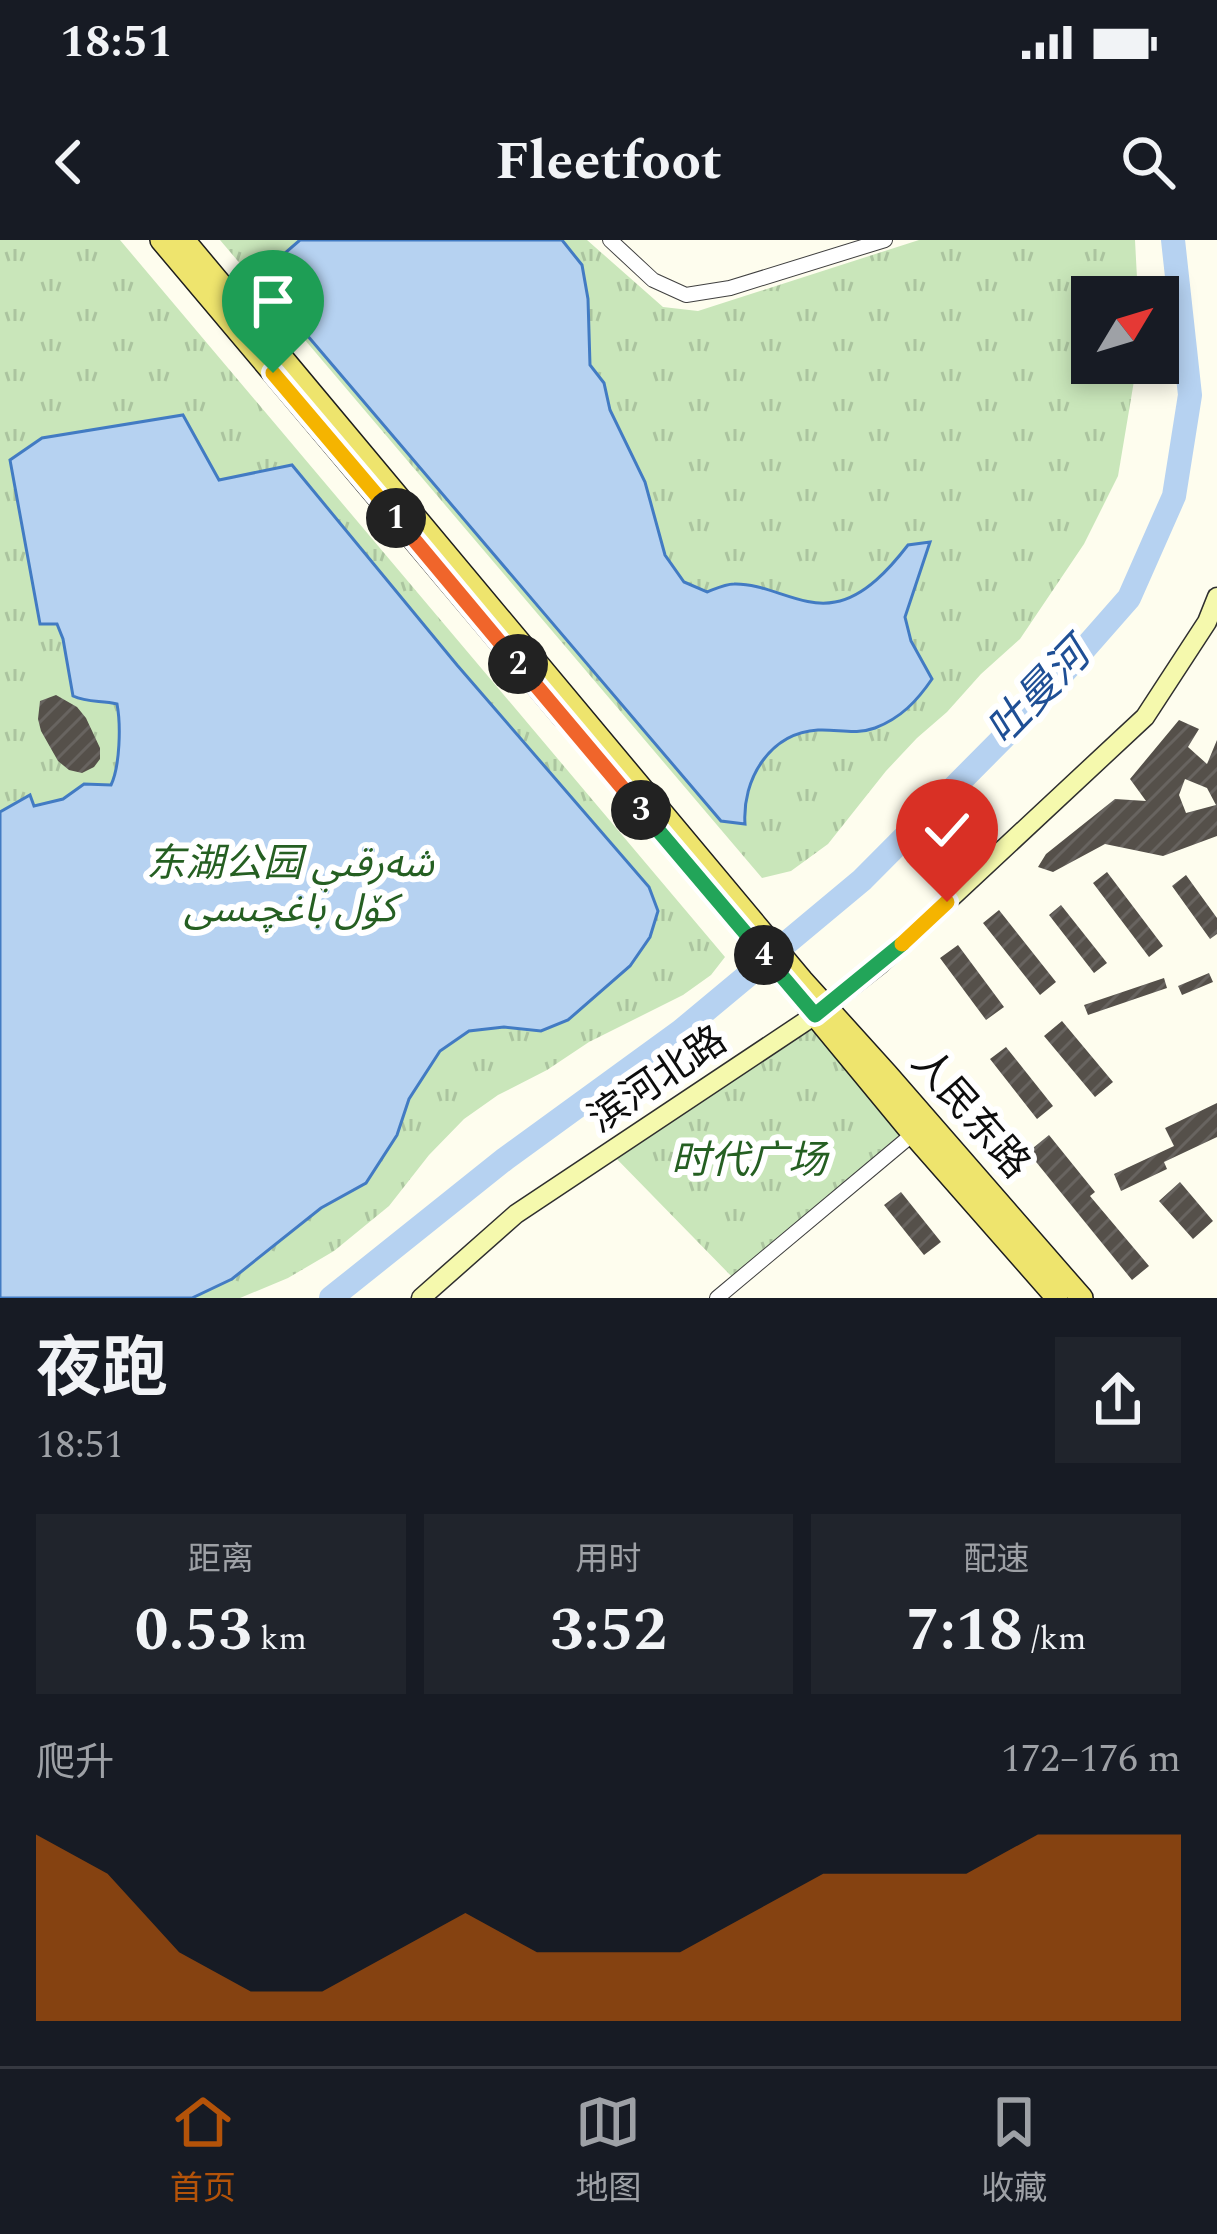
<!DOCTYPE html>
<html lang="zh">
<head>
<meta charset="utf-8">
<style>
	:root { --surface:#171b24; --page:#20242c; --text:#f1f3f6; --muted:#9ea1a6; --line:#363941; --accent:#b45309 }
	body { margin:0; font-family:Spectral,"Noto Sans Arabic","Noto Sans SC",serif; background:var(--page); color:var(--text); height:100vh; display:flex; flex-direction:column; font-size:45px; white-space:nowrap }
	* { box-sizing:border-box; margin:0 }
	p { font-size:39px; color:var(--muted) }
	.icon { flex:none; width:66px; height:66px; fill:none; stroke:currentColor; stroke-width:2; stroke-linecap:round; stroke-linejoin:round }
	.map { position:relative; height:1058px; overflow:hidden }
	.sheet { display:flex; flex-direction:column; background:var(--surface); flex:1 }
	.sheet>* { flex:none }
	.needle { width:78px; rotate:52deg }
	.tools { position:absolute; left:1071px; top:36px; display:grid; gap:24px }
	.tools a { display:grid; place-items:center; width:108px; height:108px; border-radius:0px; background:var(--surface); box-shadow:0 6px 18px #0003; font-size:60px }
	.pin { position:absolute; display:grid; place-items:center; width:102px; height:102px; color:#fff; margin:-123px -51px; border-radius:50% 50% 50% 0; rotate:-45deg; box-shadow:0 0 12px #0007 }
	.pin .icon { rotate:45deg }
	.km { position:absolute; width:60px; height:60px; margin:-30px; border-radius:50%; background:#222; color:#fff; font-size:33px; line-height:60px; text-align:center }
	.round { display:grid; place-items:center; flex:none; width:126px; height:126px; border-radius:0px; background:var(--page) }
	.summary { display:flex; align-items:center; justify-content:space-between; height:204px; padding:0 36px }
	h1 { font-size:66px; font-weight:700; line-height:90px }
	.metrics { display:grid; grid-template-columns:repeat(3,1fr); gap:18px; height:204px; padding:12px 36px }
	.metrics div { display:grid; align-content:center; border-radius:0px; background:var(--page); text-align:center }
	.metrics b { font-size:60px; font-weight:700 }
	.metrics small { font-size:33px; font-weight:400 }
	.metrics p { font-size:33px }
	.chart { height:336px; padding:24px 36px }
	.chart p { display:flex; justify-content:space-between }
	.chart svg { width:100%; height:216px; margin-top:12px; fill:var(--accent); opacity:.7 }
	.status { display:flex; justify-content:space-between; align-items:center; height:84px; padding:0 60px; background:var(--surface); direction:ltr }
	.status svg { height:33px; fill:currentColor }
	header { display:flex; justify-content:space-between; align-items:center; height:156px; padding:0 36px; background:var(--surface); font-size:54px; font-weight:700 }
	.menu { display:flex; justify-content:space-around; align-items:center; height:168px; border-top:3px solid var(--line); background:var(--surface); font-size:33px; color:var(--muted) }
	.menu a { display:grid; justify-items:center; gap:6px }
	.menu .current { color:var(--accent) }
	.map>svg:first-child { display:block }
	.park { fill:url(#park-tufts) }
	.water { fill:#b6d2f1; stroke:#427bc3; stroke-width:3 }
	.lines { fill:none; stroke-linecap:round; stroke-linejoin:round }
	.river { stroke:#b6d2f1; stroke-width:24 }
	.building { fill:url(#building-hatch); fill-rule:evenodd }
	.street-casing { stroke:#404040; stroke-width:16 }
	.secondary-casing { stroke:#2f2f2f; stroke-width:21 }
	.primary-casing { stroke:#1e1e1e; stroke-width:24 }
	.street { stroke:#fff; stroke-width:14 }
	.secondary { stroke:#f5f9ad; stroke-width:18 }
	.primary { stroke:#eee46d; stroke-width:21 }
	.split-1-casing { stroke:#fff; stroke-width:24 }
	.split-2-casing { stroke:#fff; stroke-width:24 }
	.split-3-casing { stroke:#fff; stroke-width:24 }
	.split-4-casing { stroke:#fff; stroke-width:24 }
	.split-5-casing { stroke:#fff; stroke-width:24 }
	.split-6-casing { stroke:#fff; stroke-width:24 }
	.split-1 { stroke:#f5b400; stroke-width:15 }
	.split-2 { stroke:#f0652b; stroke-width:15 }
	.split-3 { stroke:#f0652b; stroke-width:15 }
	.split-4 { stroke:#22a559; stroke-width:15 }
	.split-5 { stroke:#22a559; stroke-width:15 }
	.split-6 { stroke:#f5b400; stroke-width:15 }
	.labels { text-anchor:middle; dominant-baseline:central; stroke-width:12; stroke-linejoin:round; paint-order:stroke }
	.park-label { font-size:39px; font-style:italic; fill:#255f22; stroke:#fff }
	.street-label { font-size:39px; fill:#0d0d0d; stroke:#fff }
	.water-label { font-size:42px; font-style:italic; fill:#1f4f95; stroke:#fff }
</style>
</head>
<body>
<div class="status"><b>18:51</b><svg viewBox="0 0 49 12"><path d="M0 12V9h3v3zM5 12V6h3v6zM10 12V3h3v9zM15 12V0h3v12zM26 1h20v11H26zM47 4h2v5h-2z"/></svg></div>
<header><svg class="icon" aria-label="back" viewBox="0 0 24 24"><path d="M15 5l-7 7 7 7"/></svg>Fleetfoot<svg class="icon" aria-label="search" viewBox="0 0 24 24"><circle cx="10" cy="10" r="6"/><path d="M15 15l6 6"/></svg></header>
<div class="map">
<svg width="1217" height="1058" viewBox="0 0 1217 1058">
	<defs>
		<pattern id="park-tufts" width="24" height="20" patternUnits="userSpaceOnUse" patternTransform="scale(3)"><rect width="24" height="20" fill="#c9e6ba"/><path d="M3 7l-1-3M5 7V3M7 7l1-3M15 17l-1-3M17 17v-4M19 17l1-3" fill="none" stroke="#abc49f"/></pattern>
		<pattern id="building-hatch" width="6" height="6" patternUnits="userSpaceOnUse" patternTransform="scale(3)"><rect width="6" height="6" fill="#55504a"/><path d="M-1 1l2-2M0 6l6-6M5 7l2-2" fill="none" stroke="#686460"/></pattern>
	</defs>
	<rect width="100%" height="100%" fill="#fefdee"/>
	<!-- park -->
	<path class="park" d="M0,0H120L725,717L711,735L683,755L589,802L547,830L498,855L464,879L429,915L389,966L334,1011L288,1038L240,1058H0Z
		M220,0H587L663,67L698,71L919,0H1135L1138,57H1092V123H1137L1118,236L1084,304L1020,399L981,434L947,472L917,498L886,531L828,604L791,631L762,638Z
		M815,775L913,894L736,1041L610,912Z"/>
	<!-- water -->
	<path class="water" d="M300,0H562L582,25L588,59L590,125L604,143L610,170L645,242L665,315L684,342L707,352C715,349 725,344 734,344C768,343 802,369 835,362C865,357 891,327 908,305L930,302L905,377L911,401L932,439C917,461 901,478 875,488C856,495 838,489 818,490C769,493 742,540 745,584L721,581L272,54L277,20Z
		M183,175L219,240L292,225L457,425L649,647L658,671L650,697L630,726L568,780L541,791L504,787L469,791L440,811L409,859L397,895L366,943L321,968L232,1039L192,1058H0V572L30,555L34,566L63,559L84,544L111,545C120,526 121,485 117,464C101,460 88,463 73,456L63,399L57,384H40L10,220L42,198Z"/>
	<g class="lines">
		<!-- river -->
		<path class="river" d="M331,1058L505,919L681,791L862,640L1028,473L1129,358L1174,256L1190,155L1173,0"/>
	</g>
	<!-- building -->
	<path class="building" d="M56,455L77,467L86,478L100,508V519L94,527L82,533L69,530L58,521L41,491L38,479L40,461Z
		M1179,480L1199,489L1188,507L1207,524L1217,500V596L1163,616L1105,604L1053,632L1038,627L1046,614L1115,559L1146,561L1130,539ZM1185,539L1207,548L1216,565L1186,573L1179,555Z
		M1107,632L1163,706L1149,717L1093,643Z
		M1186,635L1217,678V694L1210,699L1172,646Z
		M1061,665L1107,723L1094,733L1049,675Z
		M999,670L1056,742L1040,755L983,683Z
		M958,705L1004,767L986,780L940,718Z
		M1209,733L1213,742L1182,755L1178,746Z
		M1164,738L1167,748L1088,775L1084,765Z
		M1062,781L1113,842L1095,857L1044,796Z
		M1006,807L1053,866L1037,879L990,819Z
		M1217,863V897L1164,922L1167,929L1121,951L1114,934L1174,906L1165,888Z
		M1049,895L1095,952L1090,956L1149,1026L1132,1040L1028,912Z
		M1180,942L1213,981L1193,999L1159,961Z
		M901,952L941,1002L924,1015L884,965Z"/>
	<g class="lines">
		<!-- street casing -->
		<g class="street-casing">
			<path id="street" d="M610,0L653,40L686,55L730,48L885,0
				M717,1058L913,894"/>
		</g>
		<!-- secondary casing -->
		<g class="secondary-casing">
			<path id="secondary" d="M421,1058L516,974L815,775L879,725L1145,477L1207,382L1217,357"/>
		</g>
		<!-- primary casing -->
		<g class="primary-casing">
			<path id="primary" d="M161,0L563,477
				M184,0L802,740L887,834L1082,1058
				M808,767L913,894L1057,1058"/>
		</g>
		<!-- street -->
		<use href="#street" class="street"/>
		<!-- secondary -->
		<use href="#secondary" class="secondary"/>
		<!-- primary -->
		<use href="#primary" class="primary"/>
	</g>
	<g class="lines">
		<!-- split-1 casing -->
		<g class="split-1-casing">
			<path id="split-1" d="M273,133L396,278"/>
		</g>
		<!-- split-2 casing -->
		<g class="split-2-casing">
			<path id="split-2" d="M396,278L518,424"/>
		</g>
		<!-- split-3 casing -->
		<g class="split-3-casing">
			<path id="split-3" d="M518,424L641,570"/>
		</g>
		<!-- split-4 casing -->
		<g class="split-4-casing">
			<path id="split-4" d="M641,570L764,715"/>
		</g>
		<!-- split-5 casing -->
		<g class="split-5-casing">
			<path id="split-5" d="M764,715L815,775L902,704"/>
		</g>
		<!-- split-6 casing -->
		<g class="split-6-casing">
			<path id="split-6" d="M902,704L947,662"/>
		</g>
		<!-- split-1 -->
		<use href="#split-1" class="split-1"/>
		<!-- split-2 -->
		<use href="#split-2" class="split-2"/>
		<!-- split-3 -->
		<use href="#split-3" class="split-3"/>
		<!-- split-4 -->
		<use href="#split-4" class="split-4"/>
		<!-- split-5 -->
		<use href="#split-5" class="split-5"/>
		<!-- split-6 -->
		<use href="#split-6" class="split-6"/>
	</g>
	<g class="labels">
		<!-- park labels -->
		<g class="park-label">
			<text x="290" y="624">东湖公园 شەرقىي<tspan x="290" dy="45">كۆل باغچىسى</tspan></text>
			<text x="749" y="921">时代广场</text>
		</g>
		<!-- street labels -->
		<g class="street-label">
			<text transform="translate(658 840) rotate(-34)">滨河北路</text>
			<text transform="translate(970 874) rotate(49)">人民东路</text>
		</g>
		<!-- water labels -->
		<g class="water-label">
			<text transform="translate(1039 453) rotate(-46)">吐曼河</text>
		</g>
	</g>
</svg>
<div class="tools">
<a><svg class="needle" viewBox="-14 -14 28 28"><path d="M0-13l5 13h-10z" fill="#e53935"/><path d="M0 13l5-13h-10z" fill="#9ea1a6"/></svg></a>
</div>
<div class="pin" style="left:273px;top:133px;background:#1e9e55"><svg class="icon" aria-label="arrive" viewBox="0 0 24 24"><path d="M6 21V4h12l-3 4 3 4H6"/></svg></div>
<div class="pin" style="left:947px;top:662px;background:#d93025"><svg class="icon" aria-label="check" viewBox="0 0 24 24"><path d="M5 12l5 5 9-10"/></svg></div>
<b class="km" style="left:396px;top:278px">1</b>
<b class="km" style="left:518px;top:424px">2</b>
<b class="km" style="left:641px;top:570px">3</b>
<b class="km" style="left:764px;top:715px">4</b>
</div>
<section class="sheet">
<div class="summary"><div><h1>夜跑</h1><p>18:51</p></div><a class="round"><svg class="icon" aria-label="share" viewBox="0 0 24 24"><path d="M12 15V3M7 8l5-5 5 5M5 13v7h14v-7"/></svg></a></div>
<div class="metrics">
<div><p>距离</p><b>0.53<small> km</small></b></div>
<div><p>用时</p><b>3:52</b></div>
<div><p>配速</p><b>7:18<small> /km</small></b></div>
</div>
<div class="chart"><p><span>爬升</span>172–176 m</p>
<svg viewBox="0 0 160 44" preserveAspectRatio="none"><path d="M0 44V6L10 14L20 30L30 38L40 38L50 30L60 22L70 30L80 30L90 30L100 22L110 14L120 14L130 14L140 6L150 6L160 6V44z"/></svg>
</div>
</section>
<nav class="menu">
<a class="current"><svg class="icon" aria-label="home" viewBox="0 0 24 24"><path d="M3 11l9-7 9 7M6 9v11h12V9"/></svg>首页</a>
<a><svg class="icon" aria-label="map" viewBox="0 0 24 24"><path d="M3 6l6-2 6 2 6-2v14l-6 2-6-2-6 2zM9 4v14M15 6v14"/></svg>地图</a>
<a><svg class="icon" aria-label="saved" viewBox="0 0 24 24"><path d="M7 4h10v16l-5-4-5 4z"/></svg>收藏</a>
</nav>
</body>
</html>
